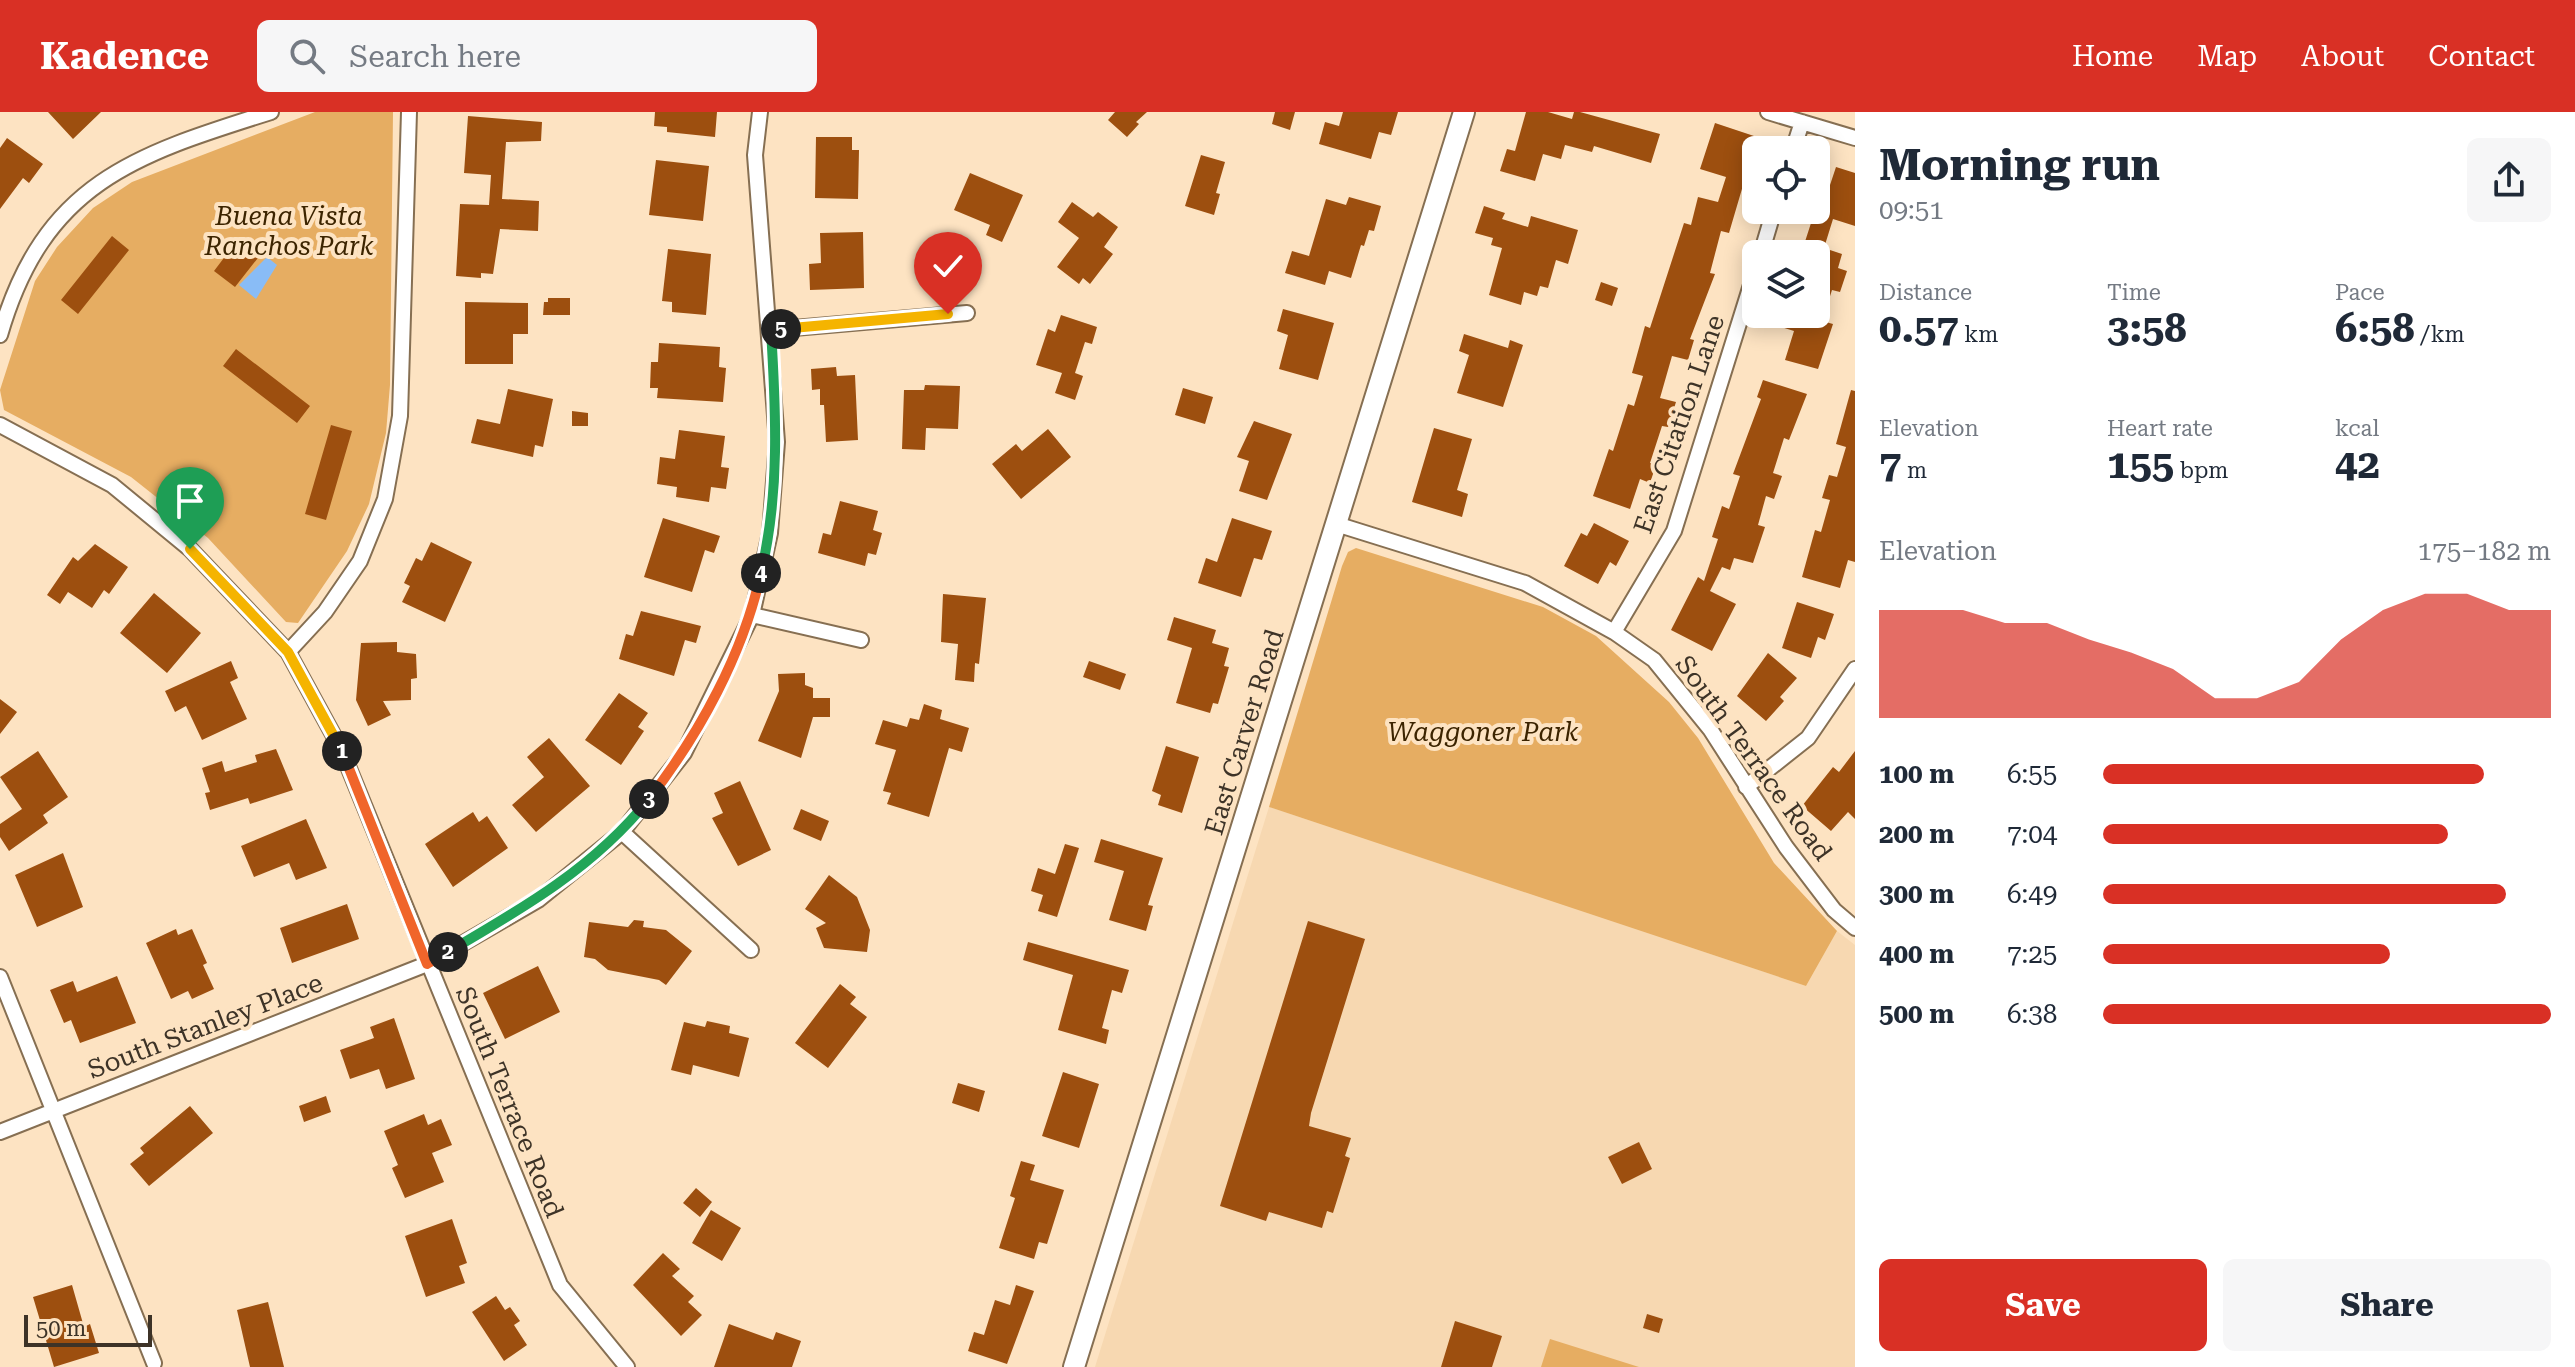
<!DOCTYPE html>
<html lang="en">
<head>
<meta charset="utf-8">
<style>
	:root { --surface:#fff; --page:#f6f6f7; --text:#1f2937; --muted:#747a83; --accent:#d93025 }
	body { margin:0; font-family:"Roboto Serif",serif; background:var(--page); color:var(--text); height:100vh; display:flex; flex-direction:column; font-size:30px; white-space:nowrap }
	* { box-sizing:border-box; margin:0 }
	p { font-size:26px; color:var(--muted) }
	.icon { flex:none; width:44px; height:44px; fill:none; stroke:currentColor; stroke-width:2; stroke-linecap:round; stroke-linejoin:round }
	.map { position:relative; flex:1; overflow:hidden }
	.sheet { display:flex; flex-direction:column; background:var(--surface); width:720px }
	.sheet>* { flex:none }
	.controls { position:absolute; left:1742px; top:24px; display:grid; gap:16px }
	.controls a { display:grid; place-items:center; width:88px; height:88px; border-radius:12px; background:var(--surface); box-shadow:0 4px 20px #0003; font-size:40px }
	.scale { position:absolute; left:24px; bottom:20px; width:128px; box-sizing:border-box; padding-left:8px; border:4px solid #3d3327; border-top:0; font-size:22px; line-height:28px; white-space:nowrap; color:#3d3327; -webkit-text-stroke:6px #fde3c2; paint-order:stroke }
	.pin { position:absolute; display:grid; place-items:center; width:68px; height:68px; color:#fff; margin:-82px -34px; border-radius:50% 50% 50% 0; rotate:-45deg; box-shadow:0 0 8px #0007 }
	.pin .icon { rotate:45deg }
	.km { position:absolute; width:40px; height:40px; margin:-20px; border-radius:50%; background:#222; color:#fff; font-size:22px; line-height:40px; text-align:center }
	.round { display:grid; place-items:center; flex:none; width:84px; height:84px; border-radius:12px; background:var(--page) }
	.summary { display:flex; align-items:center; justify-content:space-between; height:136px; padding:0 24px }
	h1 { font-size:44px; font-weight:700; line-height:60px }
	.figures { display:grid; grid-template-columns:repeat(3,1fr); gap:12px; height:136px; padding:8px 24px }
	.figures div { display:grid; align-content:center }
	.figures b { font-size:40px; font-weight:700 }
	.figures small { font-size:22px; font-weight:400 }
	.figures p { font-size:22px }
	.chart { height:224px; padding:16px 24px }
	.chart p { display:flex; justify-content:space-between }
	.chart svg { width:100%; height:144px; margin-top:8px; fill:var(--accent); opacity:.7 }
	.button { display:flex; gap:16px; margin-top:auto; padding:16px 24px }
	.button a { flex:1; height:92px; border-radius:12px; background:var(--accent); color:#fff; font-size:32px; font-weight:700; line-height:92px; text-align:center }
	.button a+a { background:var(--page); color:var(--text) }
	ul { padding:0 24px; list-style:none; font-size:26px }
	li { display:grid; grid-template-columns:128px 96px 1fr; align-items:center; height:60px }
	li i { height:20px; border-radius:10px; background:var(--accent) }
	header { display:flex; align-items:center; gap:48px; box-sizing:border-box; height:112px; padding:0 40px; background:var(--accent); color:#fff }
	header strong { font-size:38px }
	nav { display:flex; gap:44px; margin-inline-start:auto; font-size:28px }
	.search { width:560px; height:72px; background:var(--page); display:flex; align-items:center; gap:20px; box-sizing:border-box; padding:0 28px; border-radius:12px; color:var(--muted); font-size:30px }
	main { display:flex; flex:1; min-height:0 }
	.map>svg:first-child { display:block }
	.built { fill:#f7d8b1 }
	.green { fill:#e6ad62 }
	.water { fill:#89bcf6 }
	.building { fill:#9d4f0f }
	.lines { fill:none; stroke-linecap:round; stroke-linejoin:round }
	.street-casing { stroke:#866f52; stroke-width:18 }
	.secondary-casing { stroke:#866f52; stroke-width:24 }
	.street { stroke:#fff; stroke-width:14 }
	.secondary { stroke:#fff; stroke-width:20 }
	.split-1-casing { stroke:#fff; stroke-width:16 }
	.split-2-casing { stroke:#fff; stroke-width:16 }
	.split-3-casing { stroke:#fff; stroke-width:16 }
	.split-4-casing { stroke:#fff; stroke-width:16 }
	.split-5-casing { stroke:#fff; stroke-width:16 }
	.split-6-casing { stroke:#fff; stroke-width:16 }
	.split-1 { stroke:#f5b400; stroke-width:10 }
	.split-2 { stroke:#f0652b; stroke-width:10 }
	.split-3 { stroke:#22a559; stroke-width:10 }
	.split-4 { stroke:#f0652b; stroke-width:10 }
	.split-5 { stroke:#22a559; stroke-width:10 }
	.split-6 { stroke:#f5b400; stroke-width:10 }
	.labels { text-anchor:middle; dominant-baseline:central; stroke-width:8; stroke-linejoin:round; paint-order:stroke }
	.park-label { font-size:26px; font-style:italic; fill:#3c2400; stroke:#fde3c2 }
	.street-label { font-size:26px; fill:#3d3327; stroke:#fde3c2 }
</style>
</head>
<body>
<header>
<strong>Kadence</strong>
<div class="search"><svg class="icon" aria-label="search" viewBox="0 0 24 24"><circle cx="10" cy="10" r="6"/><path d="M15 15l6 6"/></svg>Search here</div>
<nav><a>Home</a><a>Map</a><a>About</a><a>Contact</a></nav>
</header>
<main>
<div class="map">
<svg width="1855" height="1255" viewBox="0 0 1855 1255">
	<rect width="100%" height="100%" fill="#fde3c2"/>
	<!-- built -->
	<path class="built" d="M1269,695L1806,874L1837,819L1855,833V1255H1095Z"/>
	<!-- green -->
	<path class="green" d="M315,0H393L390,273L386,321L369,392L347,439L298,511L286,510L208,426L131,365L4,298L0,278L35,169L57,135L93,96L132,70Z
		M1356,436L1543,495L1596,524L1669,590L1698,626L1774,751L1837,819L1806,874L1269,695L1342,454L1348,440Z
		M1550,1227L1639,1255H1541Z"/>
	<!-- water -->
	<path class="water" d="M267,145L277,153L256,187L239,173Z"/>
	<!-- building -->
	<path class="building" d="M48,0H101L73,27Z
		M655,0H717L715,25L667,20V15L654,14Z
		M1115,0H1147L1136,10L1139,12L1127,25L1108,8Z
		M1275,0H1295L1290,18L1272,12Z
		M1343,0H1398L1391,23L1379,20L1371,47L1319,32L1325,10L1339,14Z
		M1526,0H1548L1572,7L1574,0H1580L1660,22L1651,51L1594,34L1592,40L1565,33L1561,47L1543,42L1535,69L1500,59L1507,37L1515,39Z
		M468,4L542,10L541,29L506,30L502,87L539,89L538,119L500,117L493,162L481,161V166L456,164L460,92L489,93L491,63L464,61Z
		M1715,11L1754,24L1745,52L1749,53L1729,121L1721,119L1710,161L1715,162L1690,227L1694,228L1688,248L1672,244L1660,286L1676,290L1668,315L1662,314L1650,351L1656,353L1650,371L1640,367L1630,397L1593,384L1609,337L1613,339L1628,292L1634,294L1643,264L1632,261L1645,214L1650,216L1684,111L1691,113L1698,85L1718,90L1726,65L1700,57Z
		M816,25H852V38H859L858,87L815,86Z
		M7,26L43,52L29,71L23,66L0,97V36Z
		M1201,43L1225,50L1216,81L1220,82L1214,103L1185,94Z
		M656,48L709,54L703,109L649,103Z
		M1836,55L1855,61V114L1833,107L1824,136L1842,142L1838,156L1847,159L1840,180L1832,178L1822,209L1833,212L1818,257L1785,248L1794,219L1778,214L1782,202H1816V142H1801L1822,77L1828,79Z
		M970,61L1023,83L1002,130L986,123L990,113L954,98Z
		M1349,85L1381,94L1374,119L1369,118L1364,134L1361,133L1351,166L1329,159L1325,173L1285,161L1292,139L1309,144L1326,87L1346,93Z
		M1072,90L1093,105L1098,100L1118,115L1104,135L1113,142L1090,172L1083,166L1079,172L1057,155L1079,126L1058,110Z
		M1484,94L1505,101L1502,107L1528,115L1531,104L1578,118L1568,152L1556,148L1548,176L1540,174L1537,184L1524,180L1521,193L1489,183L1502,136L1491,133L1493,126L1475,121Z
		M863,120L864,176L810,178L809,152L821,151L820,121Z
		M112,124L129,138L78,202L61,188Z
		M239,126L261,142L235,175L214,159Z
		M668,137L711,142L706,203L672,200V190L662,189Z
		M1601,170L1618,176L1612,194L1595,188Z
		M548,186H570V203H543L544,190H548Z
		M465,190L528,191V222H513V252H465Z
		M1283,197L1334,211L1318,268L1279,257L1288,223L1277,219Z
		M1061,203L1097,215L1092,232L1085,230L1075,261L1083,264L1075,288L1055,281L1062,261L1036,253L1048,217L1055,220Z
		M1464,222L1508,236L1510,228L1523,233L1503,295L1457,281L1469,243L1459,239Z
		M659,231L720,235L719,255L726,256L723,290L657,286L658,276H650L651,250H658Z
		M236,237L310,294L297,311L223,254Z
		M836,255L837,264L855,263L858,328L826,330L824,293H820V277L812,278L811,257Z
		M1763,268L1807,282L1789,328L1784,326L1773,361L1782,364L1774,387L1766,384L1758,413L1765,415L1753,451L1734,446L1730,458L1722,455L1710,479L1736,492L1712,539L1671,518L1698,465L1704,469L1718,427L1712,425L1722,394L1729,397L1740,364L1733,362L1761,287L1757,285Z
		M925,273L960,274L958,317L926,316L925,338L902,337L904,278H924Z
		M1183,276L1213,285L1205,312L1175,303Z
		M508,277L553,287L543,335L535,333L533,345L471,331L477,307L500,312Z
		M1851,278L1855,279V450L1848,448L1840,476L1802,465L1815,418L1821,420L1830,388L1822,386L1829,363L1837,365L1846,335L1836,332Z
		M572,299L588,301V314H572Z
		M1254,309L1292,322L1267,388L1239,379L1249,349L1237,345Z
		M331,313L352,319L326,408L305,402Z
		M1434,316L1472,327L1457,378L1468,382L1462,405L1412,390Z
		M1048,317L1071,345L1021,387L992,352L1016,332L1022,339Z
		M679,318L725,324L721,355L729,356L726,377L711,375L709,390L676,385L677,375L657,372L660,345L675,347Z
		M840,389L878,399L873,418L882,421L876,443L868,441L865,454L818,441L823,421L831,423Z
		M663,406L720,424L714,441L705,438L692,480L644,465Z
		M1232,406L1272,419L1262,448L1254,446L1241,485L1198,471L1206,446L1217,450Z
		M1594,411L1629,429L1616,454L1610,450L1598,472L1564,454L1581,421L1587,424Z
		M431,430L472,450L445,510L402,490L410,474L404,471L416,446L422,449Z
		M95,432L128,455L109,482L104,478L92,496L68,480L60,492L47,483L73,445L78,449Z
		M154,481L201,521L167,561L120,521Z
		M943,482L986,486L979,552L975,551L974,570L955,568L958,532L941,530Z
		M1797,490L1834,502L1825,528L1818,525L1811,546L1782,536Z
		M641,499L701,514L696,531L685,528L674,564L619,547L626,522L633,524Z
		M1174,505L1216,518L1212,531L1229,536L1224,554L1229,555L1218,592L1213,591L1210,601L1176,591L1192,536L1167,528Z
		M397,530V540L416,542L417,566L411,567V588L383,589L391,603L368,614L356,588L361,531Z
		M1768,541L1797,566L1780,585L1784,589L1766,609L1737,584Z
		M231,549L238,566L230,570L247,607L202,628L186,594L175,600L165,579Z
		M1089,549L1126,562L1120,578L1083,565Z
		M805,561V573L813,576V586H830V605H813L801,646L758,629L779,579L778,562Z
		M619,581L648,601L638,615L644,619L621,653L585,628Z
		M0,587L17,600L0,622Z
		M924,592L942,598L940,607L969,616L962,640L949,636L929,705L887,692L891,681L883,679L896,638L875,632L883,608L907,615L910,606L919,608Z
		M549,626L590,674L536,720L512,693L544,665L527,645Z
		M1166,634L1199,645L1182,701L1158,693L1161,683L1152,679Z
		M276,637L293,678L250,692L248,686L210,698L205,681L210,680L202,656L222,649L225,660L257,650L255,643Z
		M38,639L68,685L43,703L48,711L9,739L0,725V712L22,697L0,665Z
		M1855,639V707L1848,700L1831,719L1802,694L1833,655L1839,660Z
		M740,669L771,738L738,754L712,706L723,701L714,681Z
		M801,697L829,709L821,729L793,717Z
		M473,700L479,710L487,704L508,736L453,775L425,732Z
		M306,707L327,756L296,768L289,751L254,765L241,734Z
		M1101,727L1163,746L1148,793L1153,794L1146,819L1109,808L1124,759L1094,750Z
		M1065,732L1079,736L1057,805L1038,799L1043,783L1031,779L1038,756L1055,762Z
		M63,741L83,795L37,815L15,763Z
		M829,763L857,785L870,818L867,840L824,836L816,816L826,811L805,797Z
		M347,792L359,827L292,851L280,816Z
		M634,808L644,809L643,815L666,818L692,839L666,873L659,868L608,858L595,847L584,845L589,810L628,815Z
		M1308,809L1365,827L1311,1001L1309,1014L1351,1026L1345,1044L1350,1046L1333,1101L1327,1099L1322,1116L1269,1100L1266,1109L1220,1094Z
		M176,817L178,823L192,817L207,851L203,853L214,877L192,887L188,879L171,887L146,831Z
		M1028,830L1129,858L1122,881L1112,878L1102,916L1109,918L1106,932L1058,918L1073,863L1023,848Z
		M538,854L560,900L505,927L483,881Z
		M117,864L136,911L80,931L71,908L64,911L50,878L73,869L77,880Z
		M840,872L856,885L850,892L867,905L828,956L795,931Z
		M394,906L415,967L386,977L379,957L350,967L340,938L374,926L370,915Z
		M707,909L730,914L729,921L749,926L739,965L693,953L691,963L671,958L684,910L705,915Z
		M1063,960L1099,972L1079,1036L1042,1024Z
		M958,971L985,979L979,1000L952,991Z
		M326,984L331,1000L304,1010L299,994Z
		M190,994L213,1021L149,1074L130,1052L144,1041L140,1036Z
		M424,1002L428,1013L441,1007L452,1033L432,1041L444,1070L405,1086L392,1056L398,1053L384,1019Z
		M1639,1030L1652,1057L1622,1072L1608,1045Z
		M1021,1049L1035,1053L1030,1068L1064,1078L1047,1132L1039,1130L1034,1147L999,1136L1015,1086L1010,1084Z
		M696,1076L712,1090L700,1105L683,1091Z
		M711,1098L741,1116L722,1149L692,1131Z
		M452,1107L467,1151L459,1154L465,1171L426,1185L405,1124Z
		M663,1141L680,1157L672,1164L694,1184L688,1190L702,1203L681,1224L633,1173Z
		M72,1173L84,1215L90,1212L99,1241L54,1255L33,1185Z
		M1016,1173L1034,1179L1007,1252L968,1239L974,1220L984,1223L995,1188L1010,1193Z
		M496,1184L505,1198L510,1195L520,1209L514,1213L527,1233L504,1249L472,1200Z
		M268,1190L284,1255H250L237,1198Z
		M1647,1202L1663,1207L1659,1221L1643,1216Z
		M1455,1209L1502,1224L1492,1255H1441Z
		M729,1212L773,1228L776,1220L801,1229L792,1255H714Z"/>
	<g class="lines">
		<!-- street casing -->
		<g class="street-casing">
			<path id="street" d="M1768,0L1855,26
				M1793,38L1802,10
				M1761,142L1774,98
				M771,218L967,201
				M0,223C44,71 134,43 271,0
				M0,313L112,373L190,437L288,540L341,637L560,1173L627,1255
				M1336,412L1525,471L1614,520L1654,548L1710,617L1786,735L1834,798L1855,816
				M752,503L861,528
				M1614,520L1674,419L1756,157
				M288,540L325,500L360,449L385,387L400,304L409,0
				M1746,675L1808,626L1855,557
				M622,720L751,838
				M0,865L154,1251
				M0,1020L427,852L538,788L622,720L684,641L752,503L770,421L777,330L755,43L760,0"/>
		</g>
		<!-- secondary casing -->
		<g class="secondary-casing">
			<path id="secondary" d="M1074,1255L1464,0"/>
		</g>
		<!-- street -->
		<use href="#street" class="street"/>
		<!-- secondary -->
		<use href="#secondary" class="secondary"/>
	</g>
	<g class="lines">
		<!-- split-1 casing -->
		<g class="split-1-casing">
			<path id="split-1" d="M190,437L288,540L342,639"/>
		</g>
		<!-- split-2 casing -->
		<g class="split-2-casing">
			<path id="split-2" d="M342,639L427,852L448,840"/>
		</g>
		<!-- split-3 casing -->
		<g class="split-3-casing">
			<path id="split-3" d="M448,840C522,797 595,755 649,687"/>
		</g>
		<!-- split-4 casing -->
		<g class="split-4-casing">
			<path id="split-4" d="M649,687C700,621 743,542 761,461"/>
		</g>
		<!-- split-5 casing -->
		<g class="split-5-casing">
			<path id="split-5" d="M761,461C780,380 776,300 771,218L781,217"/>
		</g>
		<!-- split-6 casing -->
		<g class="split-6-casing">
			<path id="split-6" d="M781,217L948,202"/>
		</g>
		<!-- split-1 -->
		<use href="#split-1" class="split-1"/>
		<!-- split-2 -->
		<use href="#split-2" class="split-2"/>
		<!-- split-3 -->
		<use href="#split-3" class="split-3"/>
		<!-- split-4 -->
		<use href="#split-4" class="split-4"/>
		<!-- split-5 -->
		<use href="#split-5" class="split-5"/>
		<!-- split-6 -->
		<use href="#split-6" class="split-6"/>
	</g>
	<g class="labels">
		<!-- park labels -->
		<g class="park-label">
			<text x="289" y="104">Buena Vista<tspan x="289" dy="30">Ranchos Park</tspan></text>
			<text x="1483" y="620">Waggoner Park</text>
		</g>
		<!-- street labels -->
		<g class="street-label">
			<text transform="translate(1679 312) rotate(-71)">East Citation Lane</text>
			<text transform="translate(1244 620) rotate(-73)">East Carver Road</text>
			<text transform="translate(1754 646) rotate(54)">South Terrace Road</text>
			<text transform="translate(205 914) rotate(-21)">South Stanley Place</text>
			<text transform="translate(510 990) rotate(68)">South Terrace Road</text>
		</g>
	</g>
</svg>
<div class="controls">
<a><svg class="icon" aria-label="locate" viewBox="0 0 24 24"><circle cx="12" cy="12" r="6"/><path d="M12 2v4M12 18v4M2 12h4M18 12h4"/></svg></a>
<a><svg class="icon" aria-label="layers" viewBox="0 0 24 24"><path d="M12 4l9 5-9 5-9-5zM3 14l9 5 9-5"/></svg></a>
</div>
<div class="scale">50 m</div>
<div class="pin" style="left:190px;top:437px;background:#1e9e55"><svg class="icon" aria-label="arrive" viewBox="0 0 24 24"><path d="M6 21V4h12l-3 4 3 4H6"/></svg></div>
<div class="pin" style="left:948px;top:202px;background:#d93025"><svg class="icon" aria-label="check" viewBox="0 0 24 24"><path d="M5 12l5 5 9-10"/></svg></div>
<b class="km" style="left:342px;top:639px">1</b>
<b class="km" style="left:448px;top:840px">2</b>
<b class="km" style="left:649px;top:687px">3</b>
<b class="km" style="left:761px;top:461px">4</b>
<b class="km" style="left:781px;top:217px">5</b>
</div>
<section class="sheet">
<div class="summary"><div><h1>Morning run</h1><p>09:51</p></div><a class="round"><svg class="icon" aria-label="share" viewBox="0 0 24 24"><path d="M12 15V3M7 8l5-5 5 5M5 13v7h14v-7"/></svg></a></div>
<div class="figures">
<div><p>Distance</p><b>0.57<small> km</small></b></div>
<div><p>Time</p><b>3:58</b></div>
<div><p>Pace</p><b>6:58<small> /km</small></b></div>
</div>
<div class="figures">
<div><p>Elevation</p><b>7<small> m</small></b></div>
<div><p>Heart rate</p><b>155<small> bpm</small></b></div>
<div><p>kcal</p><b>42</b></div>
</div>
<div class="chart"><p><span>Elevation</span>175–182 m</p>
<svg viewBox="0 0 160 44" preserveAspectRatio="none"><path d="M0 44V11L10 11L20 11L30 15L40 15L50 20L60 24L70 29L80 38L90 38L100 33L110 20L120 11L130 6L140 6L150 11L160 11V44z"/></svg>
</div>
<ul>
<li><b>100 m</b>6:55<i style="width:85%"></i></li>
<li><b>200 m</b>7:04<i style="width:77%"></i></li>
<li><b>300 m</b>6:49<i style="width:90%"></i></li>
<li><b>400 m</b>7:25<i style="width:64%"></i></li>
<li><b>500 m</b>6:38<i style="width:100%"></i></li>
</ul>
<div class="button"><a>Save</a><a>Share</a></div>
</section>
</main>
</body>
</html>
